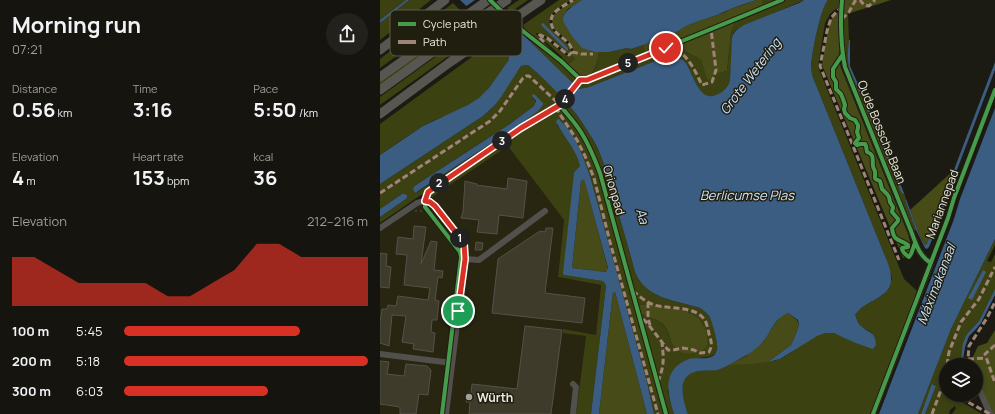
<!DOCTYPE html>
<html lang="en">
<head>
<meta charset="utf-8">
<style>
	:root { --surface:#15140e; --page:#22211c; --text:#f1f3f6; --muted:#9d9e9e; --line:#34332e; --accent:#d93025 }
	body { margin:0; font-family:Manrope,sans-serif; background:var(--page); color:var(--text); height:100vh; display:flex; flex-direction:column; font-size:15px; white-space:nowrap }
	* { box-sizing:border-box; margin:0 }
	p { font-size:13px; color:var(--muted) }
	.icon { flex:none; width:22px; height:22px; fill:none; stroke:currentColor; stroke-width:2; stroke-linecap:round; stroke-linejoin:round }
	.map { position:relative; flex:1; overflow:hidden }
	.details { display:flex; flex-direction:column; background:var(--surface); width:380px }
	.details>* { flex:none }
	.buttons { position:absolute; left:559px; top:358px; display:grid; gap:8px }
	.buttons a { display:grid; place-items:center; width:44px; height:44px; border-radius:50%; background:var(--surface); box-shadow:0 2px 6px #0003,0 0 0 1px var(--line); font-size:20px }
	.pin { position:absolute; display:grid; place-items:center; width:34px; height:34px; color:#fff; margin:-17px; border:2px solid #fff; border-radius:50%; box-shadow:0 1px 4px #0007 }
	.km { position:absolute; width:20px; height:20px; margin:-10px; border-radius:50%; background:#222; color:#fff; font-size:11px; line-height:20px; text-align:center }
	.round { display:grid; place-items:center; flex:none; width:42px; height:42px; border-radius:21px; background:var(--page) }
	.headline { display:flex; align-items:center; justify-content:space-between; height:68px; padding:0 12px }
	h1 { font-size:22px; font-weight:700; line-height:30px }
	.figures { display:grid; grid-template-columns:repeat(3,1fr); gap:6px; height:68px; padding:4px 12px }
	.figures div { display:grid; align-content:center }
	.figures b { font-size:20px; font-weight:700 }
	.figures small { font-size:11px; font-weight:400 }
	.figures p { font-size:11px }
	.chart { height:112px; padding:8px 12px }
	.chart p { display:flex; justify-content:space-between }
	.chart svg { width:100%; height:72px; margin-top:4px; fill:var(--accent); opacity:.7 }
	ul { padding:0 12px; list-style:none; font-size:13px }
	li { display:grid; grid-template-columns:64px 48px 1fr; align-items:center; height:30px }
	li i { height:10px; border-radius:5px; background:var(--accent) }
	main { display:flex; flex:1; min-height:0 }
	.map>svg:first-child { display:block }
	.built { fill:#282510 }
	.green { fill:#3c4112; fill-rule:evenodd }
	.forest { fill:#464b17 }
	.water { fill:#3c5d82; fill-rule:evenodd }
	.pier { fill:#1c1b13 }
	.building { fill:#3e3b2b; stroke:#53524b }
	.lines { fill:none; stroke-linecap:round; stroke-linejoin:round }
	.path { stroke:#585653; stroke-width:1; stroke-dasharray:2 3; stroke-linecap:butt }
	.minor { stroke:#52504d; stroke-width:6 }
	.highway { stroke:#585651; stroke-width:9 }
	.quiet { stroke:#a18479; stroke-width:3; stroke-dasharray:6 3; stroke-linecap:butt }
	.cycleway-casing { stroke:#201e0f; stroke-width:6 }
	.cycleway { stroke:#469c4c; stroke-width:4 }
	.route-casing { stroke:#fff; stroke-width:8 }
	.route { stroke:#d93025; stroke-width:5 }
	.poi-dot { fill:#a2a198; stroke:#201e0f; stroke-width:1.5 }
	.labels { text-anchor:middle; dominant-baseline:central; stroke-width:3; stroke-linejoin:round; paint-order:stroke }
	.street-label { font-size:12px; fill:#eae9df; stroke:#201e0f }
	.poi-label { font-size:12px; font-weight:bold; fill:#eae9df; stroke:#201e0f; text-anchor:start }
	.water-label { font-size:13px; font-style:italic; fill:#cbe2fc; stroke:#201e0f }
	.key { fill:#201e0f; stroke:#5d5b4d; stroke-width:1 }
	.key-label { font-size:11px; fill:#eae9df }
</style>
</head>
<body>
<main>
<section class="details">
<div class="headline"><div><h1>Morning run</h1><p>07:21</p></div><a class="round"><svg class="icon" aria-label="share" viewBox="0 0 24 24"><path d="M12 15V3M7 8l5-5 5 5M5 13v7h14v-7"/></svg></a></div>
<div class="figures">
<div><p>Distance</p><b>0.56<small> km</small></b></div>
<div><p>Time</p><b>3:16</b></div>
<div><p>Pace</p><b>5:50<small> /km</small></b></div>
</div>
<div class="figures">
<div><p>Elevation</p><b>4<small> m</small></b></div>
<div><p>Heart rate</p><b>153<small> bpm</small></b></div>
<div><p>kcal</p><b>36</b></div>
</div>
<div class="chart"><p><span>Elevation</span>212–216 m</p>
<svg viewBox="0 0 160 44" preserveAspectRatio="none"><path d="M0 44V14L10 14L20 22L30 30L40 30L50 30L60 30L70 38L80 38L90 30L100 22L110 6L120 6L130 14L140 14L150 14L160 14V44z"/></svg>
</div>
<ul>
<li><b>100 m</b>5:45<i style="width:72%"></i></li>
<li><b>200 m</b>5:18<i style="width:100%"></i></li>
<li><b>300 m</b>6:03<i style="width:59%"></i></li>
</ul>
</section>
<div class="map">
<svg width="615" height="414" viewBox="0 0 615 414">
	<rect width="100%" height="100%" fill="#1c1b13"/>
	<!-- built -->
	<path class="built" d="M128,145L184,220L178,277L221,285L216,338L206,336L196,414H0V231Z"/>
	<!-- green -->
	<path class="green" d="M0,0H26L0,20Z
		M29,0H51L0,40V23Z
		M139,0H148L131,12L127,8Z
		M179,0H191C182,6 163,15 172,29C174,32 178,35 181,38C185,42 189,45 191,50L189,54H187C178,46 168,35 156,33V34L177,55L176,56L143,29L144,27L143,25Z
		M382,0H399L382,7Z
		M405,0H424L357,29L353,33L350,80C348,87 344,92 336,96C319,103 313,72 305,62C301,57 294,56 288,56L209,87L199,89L197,87L201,82H206L296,46L321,60L329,80L339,73L347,71L351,33L355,21Z
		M448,0H459V7L453,11L450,14L445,23L438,67L451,99L524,279L536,290L537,292L490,414H308C304,403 298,385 307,376C315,368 326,371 336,370C341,369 345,365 351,364C364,363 377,364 390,361C394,361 398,360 402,358C416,351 437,329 453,333C460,334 467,339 473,342L492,333L480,326L475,315L480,308L503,295L512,279L509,268L505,256L432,75C432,72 431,69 431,66C432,53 440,9 448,0Z
		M73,3L80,10L0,68V59Z
		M468,14L469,40L468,59L469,66L471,73L479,91H481L484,97H483L523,193H524L526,199L525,200L536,230L533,231L464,58V15Z
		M89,18L91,20L0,85V81Z
		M98,28L102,32L0,105V97L62,52Z
		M162,36L166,39L186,55H191L195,59L187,65L183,62L182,57L160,37Z
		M145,37L176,60L199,80L195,85Z
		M123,41C133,54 131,57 122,70C115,79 110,89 101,97C85,111 62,115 43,126C29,135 14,145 0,155V124L100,51L116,42L118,45Z
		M263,45L266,54L210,77L216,66L219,52H229L247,48L251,49Z
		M143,65H148L173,87L183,98L180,103L143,126L48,189L45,194L41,195L0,223V217L26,199L27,197L22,194L0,209V184L103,116L115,105L141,66ZM152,97L163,105L139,125L36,193V185L130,124L154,106C157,102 155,100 152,97Z
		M186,101L202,122L210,134L221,156L228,176L255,272C266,299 295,300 320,308C324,310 326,312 329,316C333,322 340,347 336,352C333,358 324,357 319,358L288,391L290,401L294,414H287L260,314C270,318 283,320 287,330C290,337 291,343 295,348L327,341L323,323L310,313L303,311L257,304L221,173C216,160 211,148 205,136C198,125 190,115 182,106Z
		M180,107C198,123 210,151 219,174L285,414H274L267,382L210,176L201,152L195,141L181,120L177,125C186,137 197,151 200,166L195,171L184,275L222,281L224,282L226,286L211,414H196L206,336L183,333V329L216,335L221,285L178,277L184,220L128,146L52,197L47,194L49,192L144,128Z
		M615,239V245L607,261L611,262L615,254V289L599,321L587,334L581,360V365H566V395H582L580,401L602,414H572L576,408L575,406L570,410L569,414H545L556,386L553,384L541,414H538L571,329ZM603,270L605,272L599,284L589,298Z"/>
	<!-- forest -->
	<path class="forest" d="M195,0H202L188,9L183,17L211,51L219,52C217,63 214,79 201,78L187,65L195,59L191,55C193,53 194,52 193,49C192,43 179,33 174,29C173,26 172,22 172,19C173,12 189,4 195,0Z
		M376,0H382V7L266,54L263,45L276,40L290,36L306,26L319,21L343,13L353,8L360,6Z
		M464,0H511L464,15Z
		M459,12V60L461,68L528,234L532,249L529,256L523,258L442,65L449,23L451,19Z
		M355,21L351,33L347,71L339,73L328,81L321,60L296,46Z
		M574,170L548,244L545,245L540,237L530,210Z
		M204,178L228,269L226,272L192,268L201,181Z
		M233,292H235L267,414H219Z
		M257,304C262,305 265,305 270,305C284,306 310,309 320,320C326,326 328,339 327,346C323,351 319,352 314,353C304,355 294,351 291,341C289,335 288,329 283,324C277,319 268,317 260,314Z
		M408,313L417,320L419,325L416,334L411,345L388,362L373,364L348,365L366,356L383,342L393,326L402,315Z
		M615,330V414H612L596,377V365H591L590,363L598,346L607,343Z"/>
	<!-- water -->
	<path class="water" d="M26,0H29L0,23V20Z
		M80,0H107L199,89L209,87L288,56C294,56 301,57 305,62C313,72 319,103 336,95C344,92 348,87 350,80L352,38C354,30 358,29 364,25L419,3L424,0H448C440,9 432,53 431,66C431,69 432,72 432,75L505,256C508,263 511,270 511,278C512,295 493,299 481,308C479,310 477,312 475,315C477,319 478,324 481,326C490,334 495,331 496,345L493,349L473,342L454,333H445L437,336L400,359L388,362L411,345L416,334L419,325L418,320L408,313C393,319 391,333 382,343C377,348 371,353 365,356C359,359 343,369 337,370C326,372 311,367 304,381C300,389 305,406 308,414H294C287,393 282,369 309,359C316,357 326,360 333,356C336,354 338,349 337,345C337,339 332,321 329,316C326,312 323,310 320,308C295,300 266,299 255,272C249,249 242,227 236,204C229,180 223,154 209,133C193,106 171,85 148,65H144L141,66L121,97L115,105L103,116L0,184V155L43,126L88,105L99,98L109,88L128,61L130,54L129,49L123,41Z
		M202,0H376L353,8L337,15L319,21L306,26L290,36L276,40L263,45L251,49L247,48L229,52H215L202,48L192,36L184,23L183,17C187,9 194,5 202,0Z
		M163,23L188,48V51L186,50L162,26L161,24Z
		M469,40H470V66L481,91H479C476,83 471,75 469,67C467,58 468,49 469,40Z
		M615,62V70L567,196L561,217L549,247L547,249L545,248L536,230L525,200L526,199L540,237L545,245L547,244L558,216L564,196Z
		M153,94L155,95L163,103V105L158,111L139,125L38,191L36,193L34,191L33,188L36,185L130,124L154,106L156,101L152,96Z
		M482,97H484L524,193L522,194Z
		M615,108V239L571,329L538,414H499L574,219L580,199Z
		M179,119C195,133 203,156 210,176L267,382L274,414H267L235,292H233L219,414H211L226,286L224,282L222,281L184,275L183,273L194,173L195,171L200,166C196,149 184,137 176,122L177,120ZM204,179L228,268L226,272L192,268L201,181Z
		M22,194H24L27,195V197L26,199L0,217V209Z
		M603,270L606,272L592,300L588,298Z
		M615,289V295L601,323L596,329L589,336L585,347L583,360L584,365H581V360L583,343L587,334L599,321Z
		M552,384L556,386L545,414H541Z"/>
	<!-- pier -->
	<path class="pier" d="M95,0H110L122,12L103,25L85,7Z"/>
	<!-- building -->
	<path class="building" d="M128,178L147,181L143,218L119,215L117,234L97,232L99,220L81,218L83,212L85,181L97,184L96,185L127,189Z
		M34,226L46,227L41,264L51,241L57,242L54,270L63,271L62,278L58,277L55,300L59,301L57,320H52L51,332L55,333L53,352L33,349L34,344L22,342L26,316L12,315L9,346L0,343V322L2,309H7L8,305L16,306L18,296L48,300L50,288L24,285L27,255L16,254L18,237L33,239Z
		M166,228H173L165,293L205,298L202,323L112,313L118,259L160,231L165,232Z
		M96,242L103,243L102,250H95Z
		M0,253L7,254L6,266L11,267L9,288L0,287Z
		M145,326L182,330L171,414H89L90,402H86L88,392L91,393L92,384L137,389Z
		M0,361L9,362L7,374L24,376L26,364L47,366L51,370L48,395L39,394L36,414H20V407L0,404Z"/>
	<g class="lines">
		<!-- path -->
		<path class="path" d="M35,211H43L50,213"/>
		<!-- minor -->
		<path class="minor" d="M462,0C460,19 461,48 465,67L531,231C536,244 539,256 551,263L493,414
			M0,228L37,203C44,200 49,201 55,206L84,243L85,259L66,414
			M85,259L99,260L165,211
			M0,354L72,363
			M596,382L610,414
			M193,414L196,387L193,384"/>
		<!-- highway -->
		<path class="highway" d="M0,50L65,0
			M0,77L108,0
			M0,90L90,25L127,0
			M0,114L69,63L161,0"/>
		<!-- quiet -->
		<path class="quiet" d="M462,6L451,18L447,31L440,66L471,141L519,260
			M462,19L469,12L475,1L480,0L484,5L489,6L495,0
			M164,42L158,36L160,35L167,38L187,54L189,55L192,52C192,39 172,36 171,22C171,18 172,16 174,13C179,8 187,4 193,0
			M287,48C290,49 294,49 296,50C309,56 316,73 322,85L332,82L336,70L331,29
			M192,52L201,54H213
			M176,107L179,113L197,140L205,156L214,178L230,242L278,414
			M0,193L110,121L120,111L143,78L146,76H149L180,105
			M253,291C259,296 266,302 274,305C288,309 315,306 324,319C327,323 328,329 329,334C331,340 333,345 329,352L320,353L314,350L303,348L293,350H288L268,324L261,317
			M268,302V318L270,325
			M615,345L605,354L615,383
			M588,359L606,358
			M567,365L569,352L581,322L599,299L615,267
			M590,365L588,359L589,346L607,318L615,302
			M278,382C284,366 284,360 282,343
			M572,395L584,400L610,414
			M552,414L561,390L566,368"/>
		<!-- cycleway casing -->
		<g class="cycleway-casing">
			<path id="cycleway" d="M110,0L139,28L181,61L201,80
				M462,0C460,19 461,48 465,67L531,231C536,244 539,256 551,263
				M463,54L453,69V77L456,82V89L461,94L463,99L465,105L464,109L465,113L470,118L475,120L478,125V128L477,132L479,138L475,143L477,145L480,144H485L486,146L487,152C495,155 492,159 493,166C493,168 495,170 495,172C496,178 492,178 500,181L502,189L507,194L509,197L510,202L513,207L512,212L518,219V221L512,228C514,243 519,238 528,245V247L522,248C522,252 526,255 529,257L531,254L535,243
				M201,80H207L402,0
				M180,105C185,112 191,118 196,125C207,139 214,157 220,173L286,414
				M62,414L81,257L80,252L45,207C45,200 45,194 50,190L141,128L180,105L201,80
				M493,414L568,218L574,198L615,90"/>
		</g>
		<!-- cycleway -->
		<use href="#cycleway" class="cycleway"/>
	</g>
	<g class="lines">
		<!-- route casing -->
		<g class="route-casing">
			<path id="route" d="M78,311L85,259L84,243L55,206L50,202L45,201L48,192L141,128L180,105L200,80H207L286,48"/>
		</g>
		<!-- route -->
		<use href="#route" class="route"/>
	</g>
	<!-- markers -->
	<circle class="poi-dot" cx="89" cy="397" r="4"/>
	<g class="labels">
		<!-- street labels -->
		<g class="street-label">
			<text transform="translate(502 132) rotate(68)">Oude Bossche Baan</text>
			<text transform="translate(234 190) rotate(74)">Orionpad</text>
			<text transform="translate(562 204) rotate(-70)">Mariannepad</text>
		</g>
		<!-- poi labels -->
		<g class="poi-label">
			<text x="97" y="397">Würth</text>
		</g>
		<!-- water labels -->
		<g class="water-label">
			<text transform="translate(370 76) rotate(-53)">Grote Wetering</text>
			<text x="367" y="195">Berlicumse Plas</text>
			<text transform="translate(263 216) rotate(74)">Aa</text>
			<text transform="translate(556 284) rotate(-69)">Máximakanaal</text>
		</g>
	</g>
	<!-- legend -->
	<rect x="10" y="10" width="132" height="46" rx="6" class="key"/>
	<rect x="18" y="22" width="18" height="4" fill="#469c4c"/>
	<rect x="18" y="40" width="18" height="4" fill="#a18479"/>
	<g class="key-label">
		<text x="43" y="28">Cycle path</text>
		<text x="43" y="46">Path</text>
	</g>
</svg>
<div class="buttons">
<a><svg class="icon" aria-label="layers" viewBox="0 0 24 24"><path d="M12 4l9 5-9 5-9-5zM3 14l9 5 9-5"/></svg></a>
</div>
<div class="pin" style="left:78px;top:311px;background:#1e9e55"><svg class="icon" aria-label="arrive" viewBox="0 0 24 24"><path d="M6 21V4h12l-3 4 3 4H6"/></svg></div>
<div class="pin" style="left:286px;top:48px;background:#d93025"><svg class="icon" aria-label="check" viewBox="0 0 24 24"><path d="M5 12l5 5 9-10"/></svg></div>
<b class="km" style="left:80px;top:238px">1</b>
<b class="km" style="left:59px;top:183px">2</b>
<b class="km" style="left:122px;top:141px">3</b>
<b class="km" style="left:185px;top:99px">4</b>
<b class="km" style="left:248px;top:63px">5</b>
</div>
</main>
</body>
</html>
